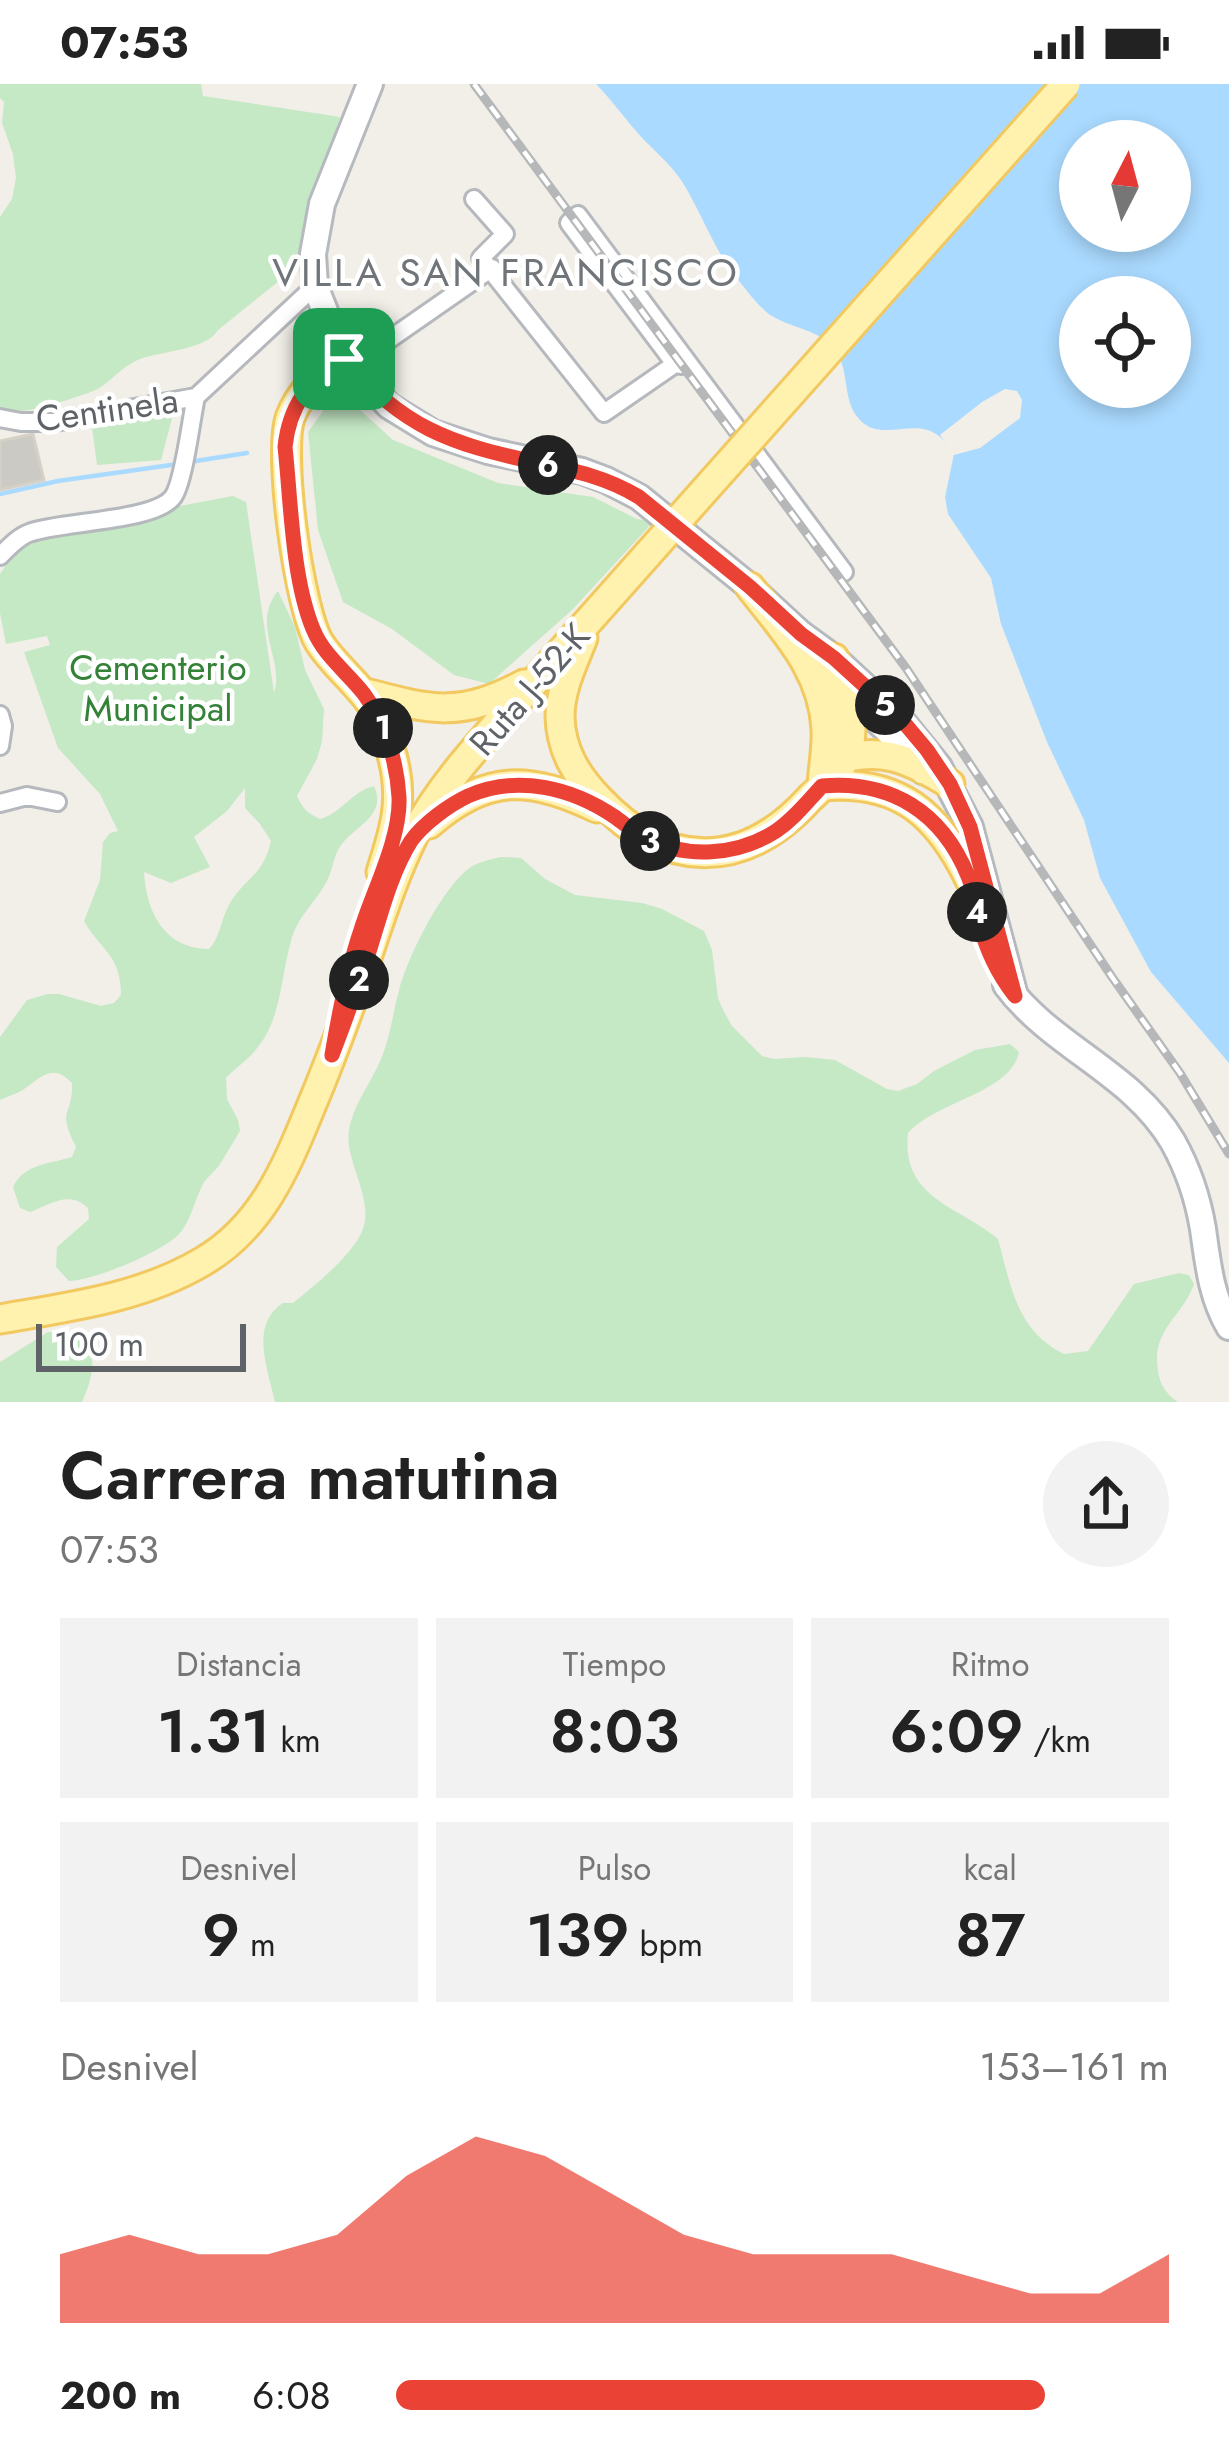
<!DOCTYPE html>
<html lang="es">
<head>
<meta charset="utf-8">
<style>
	:root { --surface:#fff; --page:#f2f2f2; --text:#222; --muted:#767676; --accent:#ea4335 }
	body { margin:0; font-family:Jost,sans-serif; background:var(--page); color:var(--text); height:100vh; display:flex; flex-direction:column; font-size:45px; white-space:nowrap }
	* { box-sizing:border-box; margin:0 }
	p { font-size:39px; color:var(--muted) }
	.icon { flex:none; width:66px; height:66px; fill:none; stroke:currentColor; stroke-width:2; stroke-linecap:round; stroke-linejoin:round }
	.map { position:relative; height:1318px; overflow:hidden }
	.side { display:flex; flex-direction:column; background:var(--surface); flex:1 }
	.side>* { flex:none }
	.needle { width:78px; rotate:6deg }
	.controls { position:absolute; left:1059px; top:36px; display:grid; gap:24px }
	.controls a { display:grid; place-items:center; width:132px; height:132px; border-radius:50%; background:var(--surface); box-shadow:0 6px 18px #0003; font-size:60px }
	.scale { position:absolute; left:36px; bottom:30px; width:210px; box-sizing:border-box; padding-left:12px; border:6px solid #5f6368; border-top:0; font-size:33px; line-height:42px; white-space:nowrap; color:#5f6368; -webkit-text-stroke:9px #fff; paint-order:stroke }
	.pin { position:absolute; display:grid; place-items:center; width:102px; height:102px; color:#fff; margin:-51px; border-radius:24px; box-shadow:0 6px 18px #0006 }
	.km { position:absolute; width:60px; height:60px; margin:-30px; border-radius:50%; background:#222; color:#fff; font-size:33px; line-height:60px; text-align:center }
	.round { display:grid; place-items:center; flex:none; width:126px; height:126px; border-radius:63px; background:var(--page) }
	.head { display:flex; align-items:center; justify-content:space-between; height:204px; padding:0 60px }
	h1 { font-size:66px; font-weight:600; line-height:90px }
	.figures { display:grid; grid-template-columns:repeat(3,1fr); gap:18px; height:204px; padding:12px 60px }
	.figures div { display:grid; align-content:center; border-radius:0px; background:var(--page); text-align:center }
	.figures b { font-size:60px; font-weight:600 }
	.figures small { font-size:33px; font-weight:400 }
	.figures p { font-size:33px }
	.chart { height:336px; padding:24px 60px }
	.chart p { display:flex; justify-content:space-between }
	.chart svg { width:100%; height:216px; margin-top:12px; fill:var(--accent); opacity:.7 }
	ul { padding:0 60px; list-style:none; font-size:39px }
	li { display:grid; grid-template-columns:192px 144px 1fr; align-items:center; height:90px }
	li i { height:30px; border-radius:15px; background:var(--accent) }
	.status { display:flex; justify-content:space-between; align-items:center; height:84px; padding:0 60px; background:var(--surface); direction:ltr }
	.status svg { height:33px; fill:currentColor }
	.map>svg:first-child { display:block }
	.green { fill:#c5e8c5; fill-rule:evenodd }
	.water { fill:#aadaff; fill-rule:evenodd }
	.pier { fill:#f1efe8 }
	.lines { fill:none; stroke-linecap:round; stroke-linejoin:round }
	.stream { stroke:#aadaff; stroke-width:4.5 }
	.building { fill:#cccac5; stroke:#d6d1c6; stroke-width:3 }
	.street-casing { stroke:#b5b8bc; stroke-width:22 }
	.secondary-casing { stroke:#b6babf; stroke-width:30 }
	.primary-casing { stroke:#f2c960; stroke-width:33 }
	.street { stroke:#fff; stroke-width:16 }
	.secondary { stroke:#fff; stroke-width:24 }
	.primary { stroke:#fff2af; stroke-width:27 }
	.rail-casing { stroke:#b6b7b8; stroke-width:9 }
	.rail { stroke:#fff; stroke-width:4.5; stroke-dasharray:14; stroke-linecap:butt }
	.primary-bridge-casing { stroke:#f2c960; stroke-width:33; stroke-linecap:butt }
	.primary-bridge { stroke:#fff2af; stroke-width:27 }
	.route-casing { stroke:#fff; stroke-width:24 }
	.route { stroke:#ea4335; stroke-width:15 }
	.labels { text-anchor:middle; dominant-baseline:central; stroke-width:9; stroke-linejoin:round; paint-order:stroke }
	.street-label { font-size:36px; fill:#5f6368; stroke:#fff }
	.park-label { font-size:36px; fill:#348238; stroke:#fff }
	.neighbourhood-label { font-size:39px; letter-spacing:3px; fill:#70757a; stroke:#fff }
</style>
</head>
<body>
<div class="status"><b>07:53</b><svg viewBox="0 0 49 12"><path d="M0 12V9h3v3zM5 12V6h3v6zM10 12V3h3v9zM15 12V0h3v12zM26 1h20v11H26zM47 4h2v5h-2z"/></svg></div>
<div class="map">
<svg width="1229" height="1318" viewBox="0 0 1229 1318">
	<rect width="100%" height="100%" fill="#f1efe8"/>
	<!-- green -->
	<path class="green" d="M0,0H201L203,12L340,33L306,137L299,181L218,246C206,266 162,267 140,275C123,282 115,293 101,303C91,310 31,328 19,327C12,327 7,325 0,323V133L12,115L16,94L13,70L2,39L4,18L0,14Z
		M338,306L393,356L498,399L593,413L637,435L654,437L573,525L489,600L454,591L392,545L343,518L318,446L308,348Z
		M176,319L161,376L97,381L91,335Z
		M233,412L246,418L274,609C285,576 250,541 278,507L295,543L305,586L324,625L322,657L317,675L297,712C302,724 307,729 320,735C342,729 352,707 374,702C389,735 348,743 337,768C332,780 331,792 324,802C312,822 297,834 291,857C280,895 282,938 253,969C245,978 235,984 226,994L227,1015L238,1036L240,1047C233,1058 227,1069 220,1080C215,1088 206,1093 202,1102C194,1118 190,1141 176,1153C156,1170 95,1196 69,1197L56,1183L57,1163L89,1135L88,1124C69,1106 51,1120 30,1128L20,1124L13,1103C24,1080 49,1080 72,1073L76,1063C56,1024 73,1034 72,999C50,976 39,997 19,1008C13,1011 6,1013 0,1016V953L27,916L48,910H59L101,922L114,919L121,911C121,870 100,866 84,837L100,796L103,758L110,749L118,747L100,710L58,664L24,568L50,561L47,552L6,560L0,529V490L26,451ZM245,704V724L260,740L271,757C263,793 244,794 229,821C221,835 220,854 209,865C164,865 146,827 144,788L171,799L210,783L194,753L227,727Z
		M501,773L521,774L545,795L575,811L642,819L662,825L704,847L712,866L718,914L722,924L732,942L762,972L774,975L805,973L835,976L887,1005L898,1007L917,1000L934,987L975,966L1010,960L1019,968C1011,1009 936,1017 908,1049C901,1115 959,1122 998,1155C1011,1202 1016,1246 1064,1270L1088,1267L1134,1200L1179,1189L1189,1191L1194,1200C1182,1234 1151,1245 1158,1287C1160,1301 1166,1310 1178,1318H275C268,1285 249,1241 283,1219H293C314,1202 354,1170 363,1145C374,1114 344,1076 349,1046C354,1018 374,995 383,970C391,949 393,927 399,907C407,874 441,807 467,786C476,778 489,776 501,773Z
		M48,1248C98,1250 100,1278 82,1318H0V1278Z"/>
	<!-- water -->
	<path class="water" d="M596,0H1229V979L1151,888L1100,794L1084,736L1047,658L1001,540L991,494L948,430L945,413L954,370C949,363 944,355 936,350C913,334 880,359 859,335C842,316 850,288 836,267C820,245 793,245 772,232C759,224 745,204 735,192C712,162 701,127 681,96C670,80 657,69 644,56C627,38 613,17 596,0ZM1080,57H1170V147H1080ZM1080,213H1170V303H1080Z"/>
	<!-- pier -->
	<path class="pier" d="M1005,305L1017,307L1022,316L1020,334L980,364L954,371L940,351L982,318Z"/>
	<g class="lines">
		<!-- stream -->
		<path class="stream" d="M189,378L247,369
			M0,410L58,397L178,380"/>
	</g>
	<!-- building -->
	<path class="building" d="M33,350L44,396L0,406V357Z"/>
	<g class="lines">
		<!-- street casing -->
		<g class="street-casing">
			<path id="street" d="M474,115L505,150L481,174L604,329L675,280L682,281
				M344,275L377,264L492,184
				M675,280L569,139L578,131L844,488
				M0,334L21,338H55L196,313L315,202
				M0,472C8,464 18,453 29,449C60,437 154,438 173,413C184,398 191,335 196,313
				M0,631L3,642L0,662
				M0,719L27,712L57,718"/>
		</g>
		<!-- secondary casing -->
		<g class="secondary-casing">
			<path id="secondary" d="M370,0L322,120L313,170L315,202L344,275L389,322L433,349L488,367L582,387L606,396L639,413L750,503L801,550L834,574L901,636L939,683L970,743L1015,912
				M842,605L888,647L923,687
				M1006,901C1053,964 1133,989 1173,1058C1188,1085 1198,1115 1203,1145C1208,1180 1211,1212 1229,1243"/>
		</g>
		<!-- primary casing -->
		<g class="primary-casing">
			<path id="primary" d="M344,275C320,289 300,307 290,334C278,371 299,524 319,558C331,577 347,590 361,607C375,622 384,644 390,664C405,712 396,742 381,788
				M750,503C784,547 823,586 826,645C827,664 823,683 822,702
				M583,554C573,580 560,605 560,633C561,666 576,691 598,714C665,786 743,788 810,714C821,703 834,694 842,680C861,648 846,606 834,574
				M362,608C431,626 458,635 524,600
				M830,678C879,661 908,674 950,700
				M822,702C899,695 938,730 970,796
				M429,740C487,689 531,692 597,724
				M0,1235C68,1223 141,1214 202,1178C261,1144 285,1086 310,1025C329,980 346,934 362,888C378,842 392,795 414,751C441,700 482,657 520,614C563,566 605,518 648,470"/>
		</g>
		<!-- street -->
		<use href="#street" class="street"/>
		<!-- secondary -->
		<use href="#secondary" class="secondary"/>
		<!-- primary -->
		<use href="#primary" class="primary"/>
		<!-- rail casing -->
		<g class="rail-casing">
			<path id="rail" d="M474,0L906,584L1112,893L1180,989L1229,1070"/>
		</g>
		<!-- rail -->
		<use href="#rail" class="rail"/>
		<!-- primary-bridge casing -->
		<g class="primary-bridge-casing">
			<path id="primary-bridge" d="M648,470L1066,0"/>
		</g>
		<!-- primary-bridge -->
		<use href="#primary-bridge" class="primary-bridge"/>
	</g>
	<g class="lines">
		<!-- route casing -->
		<g class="route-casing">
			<path id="route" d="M344,275C402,343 450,360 535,378C572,386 606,393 639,413L750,503L801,550L834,574L901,635L927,666L950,700L970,743L1015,912C997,889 986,866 979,837C975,822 974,806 968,792C942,728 891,696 822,702C807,718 794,735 776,747C737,772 686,775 645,754C634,749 625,740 615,733C572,704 518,690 468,712C449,721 423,740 411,757C389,792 379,838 366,877C355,909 344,940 332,971C339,929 347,887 361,846C373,807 401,754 399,713C397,678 385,638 364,610C346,587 324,572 313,545C292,494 291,418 285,363C289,323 309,294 344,275Z"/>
		</g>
		<!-- route -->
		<use href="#route" class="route"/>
	</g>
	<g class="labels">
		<!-- street labels -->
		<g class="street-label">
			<text transform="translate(107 325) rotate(-8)">Centinela</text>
			<text transform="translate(529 605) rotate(-49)">Ruta J-52-K</text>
		</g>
		<!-- park labels -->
		<g class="park-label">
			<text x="158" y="583">Cementerio<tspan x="158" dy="41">Municipal</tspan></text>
		</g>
		<!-- neighbourhood labels -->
		<g class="neighbourhood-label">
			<text x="506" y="188">VILLA SAN FRANCISCO</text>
		</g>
	</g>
</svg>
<div class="controls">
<a><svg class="needle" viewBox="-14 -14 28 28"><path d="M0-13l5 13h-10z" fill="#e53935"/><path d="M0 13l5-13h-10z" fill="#767676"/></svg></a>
<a><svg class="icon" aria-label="locate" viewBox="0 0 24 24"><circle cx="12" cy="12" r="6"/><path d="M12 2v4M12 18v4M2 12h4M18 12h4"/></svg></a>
</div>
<div class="scale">100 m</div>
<div class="pin" style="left:344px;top:275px;background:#1e9e55"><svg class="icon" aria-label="arrive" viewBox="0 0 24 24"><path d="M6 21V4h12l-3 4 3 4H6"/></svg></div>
<b class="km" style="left:383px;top:644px">1</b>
<b class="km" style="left:359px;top:896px">2</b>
<b class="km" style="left:650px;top:757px">3</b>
<b class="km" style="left:977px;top:828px">4</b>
<b class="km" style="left:885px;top:621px">5</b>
<b class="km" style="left:548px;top:381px">6</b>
</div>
<section class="side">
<div class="head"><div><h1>Carrera matutina</h1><p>07:53</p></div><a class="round"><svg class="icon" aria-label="share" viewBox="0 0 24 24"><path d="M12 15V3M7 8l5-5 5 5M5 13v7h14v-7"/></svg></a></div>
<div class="figures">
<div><p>Distancia</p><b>1.31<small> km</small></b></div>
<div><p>Tiempo</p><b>8:03</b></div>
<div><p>Ritmo</p><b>6:09<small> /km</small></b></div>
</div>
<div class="figures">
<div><p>Desnivel</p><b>9<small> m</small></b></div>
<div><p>Pulso</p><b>139<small> bpm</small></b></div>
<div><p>kcal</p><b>87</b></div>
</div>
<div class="chart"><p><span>Desnivel</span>153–161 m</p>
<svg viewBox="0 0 160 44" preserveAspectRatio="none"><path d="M0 44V30L10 26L20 30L30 30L40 26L50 14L60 6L70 10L80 18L90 26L100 30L110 30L120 30L130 34L140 38L150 38L160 30V44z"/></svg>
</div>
<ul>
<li><b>200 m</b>6:08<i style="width:84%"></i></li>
</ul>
</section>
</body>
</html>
